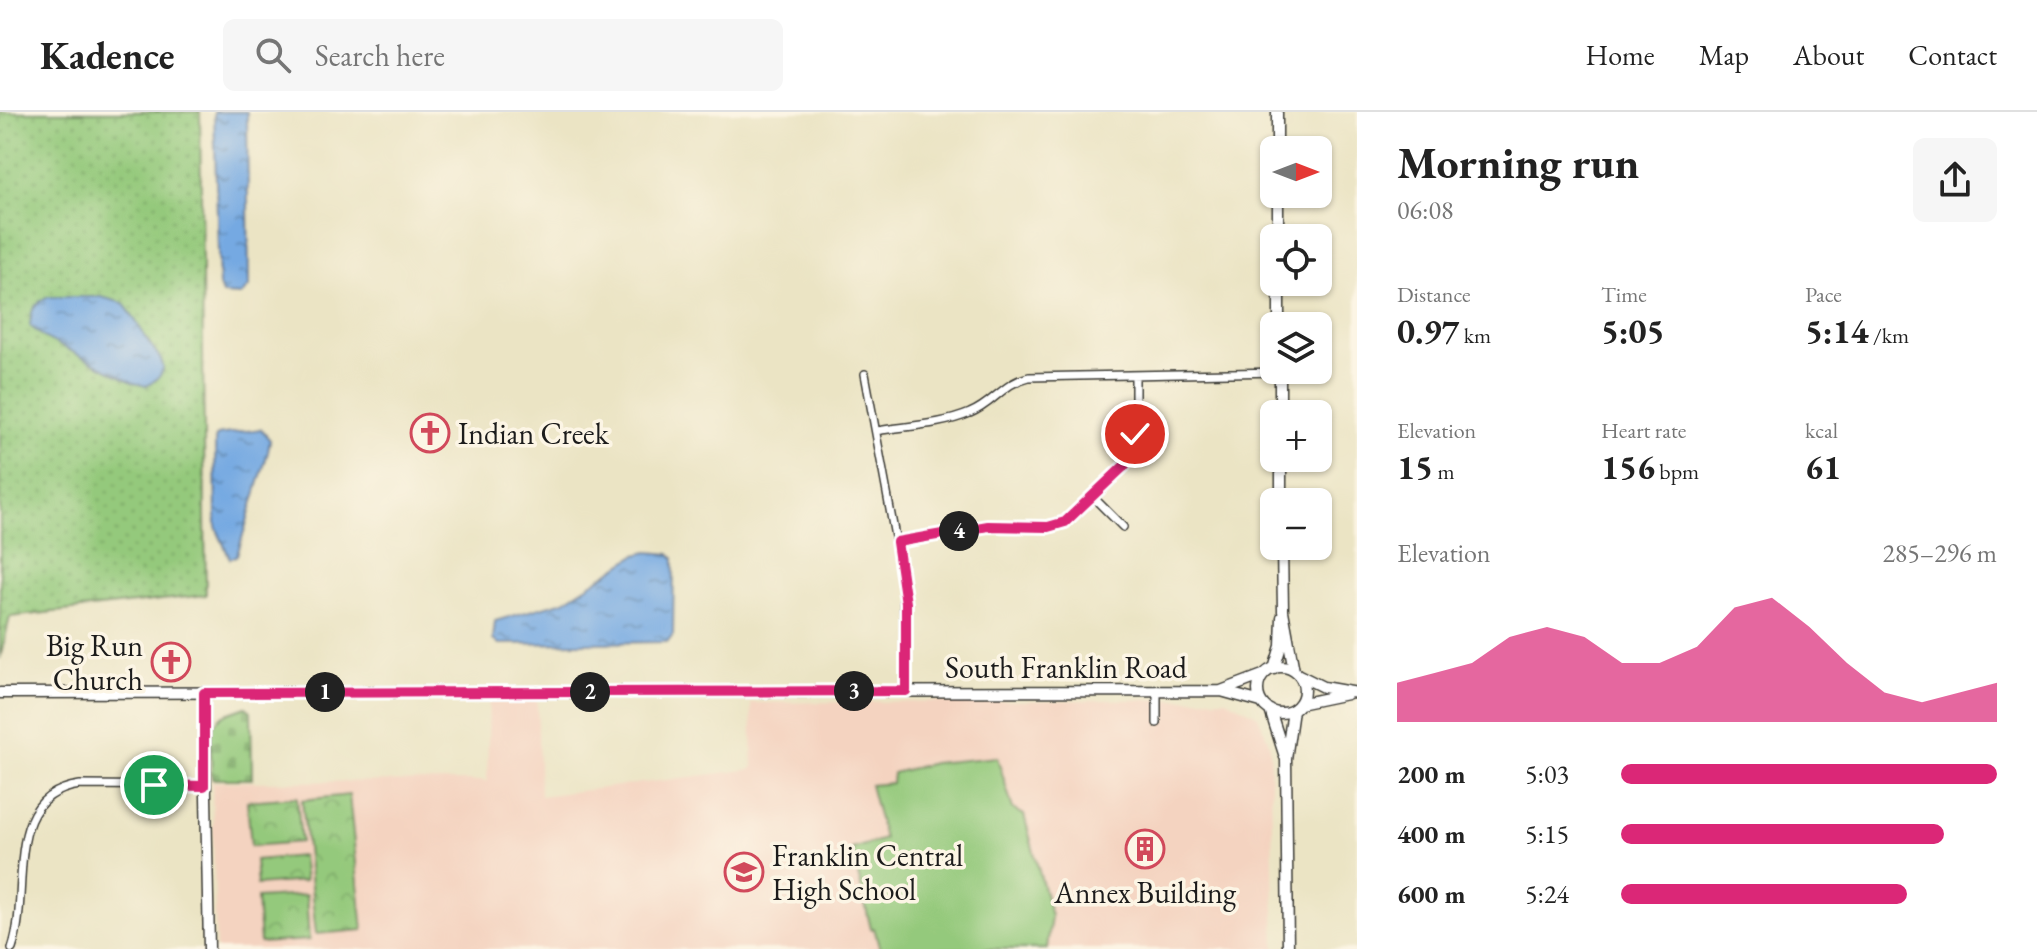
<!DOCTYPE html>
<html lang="en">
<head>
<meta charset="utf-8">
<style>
	:root { --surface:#fff; --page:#f6f6f6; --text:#222; --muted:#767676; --line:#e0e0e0; --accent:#db2777 }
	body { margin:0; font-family:"EB Garamond",serif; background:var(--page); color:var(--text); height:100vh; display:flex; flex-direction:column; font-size:30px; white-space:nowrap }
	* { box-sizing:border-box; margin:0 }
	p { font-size:26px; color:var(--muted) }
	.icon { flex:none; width:44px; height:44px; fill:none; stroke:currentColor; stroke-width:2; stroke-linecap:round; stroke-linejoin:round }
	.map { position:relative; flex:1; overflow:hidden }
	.details { display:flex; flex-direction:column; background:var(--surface); width:680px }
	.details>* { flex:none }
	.needle { width:52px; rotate:90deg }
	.fabs { position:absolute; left:1260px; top:24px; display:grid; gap:16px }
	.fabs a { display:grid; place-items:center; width:72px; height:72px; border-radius:12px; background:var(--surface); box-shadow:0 2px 6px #0004; font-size:40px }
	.pin { position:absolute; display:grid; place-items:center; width:68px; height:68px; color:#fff; margin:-34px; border:4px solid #fff; border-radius:50%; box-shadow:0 2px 8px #0007 }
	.km { position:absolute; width:40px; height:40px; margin:-20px; border-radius:50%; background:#222; color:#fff; font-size:22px; line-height:40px; text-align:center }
	.round { display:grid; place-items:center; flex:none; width:84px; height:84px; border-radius:12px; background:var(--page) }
	.overview { display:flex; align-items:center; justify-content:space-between; height:136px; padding:0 40px }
	h1 { font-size:44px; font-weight:700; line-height:60px }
	.metrics { display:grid; grid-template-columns:repeat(3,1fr); gap:12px; height:136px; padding:8px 40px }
	.metrics div { display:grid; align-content:center }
	.metrics b { font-size:34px; font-weight:700 }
	.metrics small { font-size:22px; font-weight:400 }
	.metrics p { font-size:22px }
	.chart { height:224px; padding:16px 40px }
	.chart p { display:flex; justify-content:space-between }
	.chart svg { width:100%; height:144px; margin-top:8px; fill:var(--accent); opacity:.7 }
	ul { padding:0 40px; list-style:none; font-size:26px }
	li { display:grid; grid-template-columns:128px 96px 1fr; align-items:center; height:60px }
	li i { height:20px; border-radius:10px; background:var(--accent) }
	header { display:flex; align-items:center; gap:48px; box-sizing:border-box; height:112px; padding:0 40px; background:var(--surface); border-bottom:2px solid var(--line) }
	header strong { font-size:38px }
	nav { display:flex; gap:44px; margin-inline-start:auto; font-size:28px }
	.search { width:560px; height:72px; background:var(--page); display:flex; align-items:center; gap:20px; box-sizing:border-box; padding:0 28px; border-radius:12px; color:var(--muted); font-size:30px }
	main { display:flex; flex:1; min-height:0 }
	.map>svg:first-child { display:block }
	.built { fill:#f4d3c0 }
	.grass { fill:url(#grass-dots); stroke:#58724c; stroke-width:2 }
	.cemetery { fill:url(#cemetery-stones); stroke:#58724c; stroke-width:2 }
	.park { fill:url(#park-crowns); stroke:#58724c; stroke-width:2 }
	.pitch { fill:#94c97b; stroke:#58724c; stroke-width:2 }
	.water { fill:url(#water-ripples); stroke:#48627f; stroke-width:2 }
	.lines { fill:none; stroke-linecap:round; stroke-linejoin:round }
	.street-casing { stroke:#3b3a35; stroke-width:10 }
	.secondary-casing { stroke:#3b3a35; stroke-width:13 }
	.street { stroke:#fff; stroke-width:7 }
	.secondary { stroke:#fff; stroke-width:10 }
	.route-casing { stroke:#fff; stroke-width:16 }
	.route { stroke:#db2777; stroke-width:10 }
	.labels { text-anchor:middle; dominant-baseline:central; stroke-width:7; stroke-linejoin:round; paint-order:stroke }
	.poi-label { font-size:30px; fill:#1c1c1c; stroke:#fcf5e5; text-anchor:start }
	.street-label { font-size:30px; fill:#1c1c1c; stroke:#fcf5e5 }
</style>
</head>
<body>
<header>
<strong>Kadence</strong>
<div class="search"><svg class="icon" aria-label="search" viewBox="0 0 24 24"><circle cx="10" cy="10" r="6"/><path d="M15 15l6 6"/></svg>Search here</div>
<nav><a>Home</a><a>Map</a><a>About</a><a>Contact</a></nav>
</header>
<main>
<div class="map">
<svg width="1357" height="837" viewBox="0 0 1357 837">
	<defs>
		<pattern id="grass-dots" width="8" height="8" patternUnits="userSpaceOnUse" patternTransform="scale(2)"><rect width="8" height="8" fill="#94c97b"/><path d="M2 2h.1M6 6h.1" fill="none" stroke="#7fac6a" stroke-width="1.8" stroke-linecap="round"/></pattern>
		<pattern id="cemetery-stones" width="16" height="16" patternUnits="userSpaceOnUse" patternTransform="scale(2)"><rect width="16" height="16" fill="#94c97b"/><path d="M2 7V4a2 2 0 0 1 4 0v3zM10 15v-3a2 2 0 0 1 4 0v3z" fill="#7fac6a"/></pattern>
		<pattern id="park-crowns" width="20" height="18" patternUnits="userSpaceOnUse" patternTransform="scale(2)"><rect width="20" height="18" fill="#94c97b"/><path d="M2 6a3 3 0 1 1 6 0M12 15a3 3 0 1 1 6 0" fill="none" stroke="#7fac6a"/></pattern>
		<pattern id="water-ripples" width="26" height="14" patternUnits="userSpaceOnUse" patternTransform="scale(2)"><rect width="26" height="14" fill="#74a9e2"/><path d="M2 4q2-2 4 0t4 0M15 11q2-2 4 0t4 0" fill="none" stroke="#5e89b6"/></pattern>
	</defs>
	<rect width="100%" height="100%" fill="#fcf5e5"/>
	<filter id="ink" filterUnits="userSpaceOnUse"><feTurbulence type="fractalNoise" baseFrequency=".0125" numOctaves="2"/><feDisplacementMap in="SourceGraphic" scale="16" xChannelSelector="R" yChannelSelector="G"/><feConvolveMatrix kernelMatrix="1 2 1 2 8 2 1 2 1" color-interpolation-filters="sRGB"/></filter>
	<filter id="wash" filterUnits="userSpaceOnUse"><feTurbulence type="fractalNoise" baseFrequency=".006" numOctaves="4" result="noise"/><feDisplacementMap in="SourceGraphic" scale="32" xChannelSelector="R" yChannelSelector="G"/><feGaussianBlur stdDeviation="1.8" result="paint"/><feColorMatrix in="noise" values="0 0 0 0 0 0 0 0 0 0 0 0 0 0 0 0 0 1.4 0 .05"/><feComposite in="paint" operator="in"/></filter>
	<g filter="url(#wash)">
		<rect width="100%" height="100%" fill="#ebe4c4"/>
		<!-- built -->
		<path class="built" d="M1227,587L1258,604L1270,633L1275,837H216L212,670L487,669L489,589L537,588L540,684L753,657L751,591Z"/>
		<!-- grass -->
		<path class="grass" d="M0,0H200L206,483L10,505L0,547Z"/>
		<!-- cemetery -->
		<path class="cemetery" d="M246,595L251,599L252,667H212L210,616L223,603Z"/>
		<!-- park -->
		<path class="park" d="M349,683L363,818L316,822L302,688Z
			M297,685L301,730L251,734L247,689Z
			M302,744L305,769L257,773L255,748Z
			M306,783L309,828L260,831L257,786Z"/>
		<!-- pitch -->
		<path class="pitch" d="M997,645L1013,697L1024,703L1051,804L1047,837H880L874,816L871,817L852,737L884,727L870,673L892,671L893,661L933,651Z"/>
		<!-- water -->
		<path class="water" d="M214,0H247L249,175L241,183L222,182L219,174Z
			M49,185H101L123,191C133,203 140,216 148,229C160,247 176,258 146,274L134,271L45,226L30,214C31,198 33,191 49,185Z
			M261,317L270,328L268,340L237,443L230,447L216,415L215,328L217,323Z
			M648,440L670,442L674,446L673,523L668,530L499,532L493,528L495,509L564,489L636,443Z"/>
	</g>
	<g filter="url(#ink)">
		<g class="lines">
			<!-- street casing -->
			<g class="street-casing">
				<path id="street" d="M865,262L903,468L906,579
					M876,319C906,314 942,313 970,301C993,292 1003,271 1029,265L1280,260
					M1094,386L1123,415
					M897,430L988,414L1048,415L1071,406L1117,363L1131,342L1135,326V263
					M1157,578V611
					M12,837C32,778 0,684 80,673L204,674"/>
			</g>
			<!-- secondary casing -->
			<g class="secondary-casing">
				<path id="secondary" d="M1277,0V38
					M1278,82V126
					M1279,170V214
					M1280,258V302
					M1281,346V390
					M1282,434L1283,499L1294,559
					M1258 578a23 23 0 1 1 46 0a23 23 0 1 1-46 0Z
					M1274,557L1281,534L1282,505
					M1299,563L1323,575L1357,581
					M1221,579L1263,563
					M0,581L1221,579L1261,590
					M204,581L209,837
					M1299,592L1347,582
					M1270,598L1285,645
					M1288,837L1286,647L1293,598"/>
			</g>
			<!-- street -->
			<use href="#street" class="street"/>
			<!-- secondary -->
			<use href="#secondary" class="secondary"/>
		</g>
	</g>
	<g class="lines" filter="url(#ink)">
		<!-- route casing -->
		<g class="route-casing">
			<path id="route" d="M154,673L204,674V581L906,579V491L897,430L988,414L1048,415L1065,410L1125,353L1135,322"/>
		</g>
		<!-- route -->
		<use href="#route" class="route"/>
	</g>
	<!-- icons -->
	<defs>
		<g id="church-ring" transform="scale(2)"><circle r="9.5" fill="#fcf5e5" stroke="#d1495b" stroke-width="1.5"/><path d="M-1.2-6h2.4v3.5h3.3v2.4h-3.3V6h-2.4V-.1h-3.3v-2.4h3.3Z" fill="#d1495b"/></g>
		<g id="building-ring" transform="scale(2)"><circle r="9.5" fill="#fcf5e5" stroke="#d1495b" stroke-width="1.5"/><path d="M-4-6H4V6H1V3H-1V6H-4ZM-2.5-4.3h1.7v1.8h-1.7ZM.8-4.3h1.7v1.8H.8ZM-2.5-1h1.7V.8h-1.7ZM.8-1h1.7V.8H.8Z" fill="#d1495b"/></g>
		<g id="school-ring" transform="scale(2)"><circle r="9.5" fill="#fcf5e5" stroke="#d1495b" stroke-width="1.5"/><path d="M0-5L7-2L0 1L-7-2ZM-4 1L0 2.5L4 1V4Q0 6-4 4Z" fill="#d1495b"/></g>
	</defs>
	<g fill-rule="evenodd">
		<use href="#church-ring" x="430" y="321"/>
		<use href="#church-ring" x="171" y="550"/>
		<use href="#building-ring" x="1145" y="737"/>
		<use href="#school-ring" x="744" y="760"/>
	</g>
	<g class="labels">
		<!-- poi labels -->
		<g class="poi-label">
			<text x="458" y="321">Indian Creek</text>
			<text x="143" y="533" text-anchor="end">Big Run<tspan x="143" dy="34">Church</tspan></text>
			<text x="772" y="743">Franklin Central<tspan x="772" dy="34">High School</tspan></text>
			<text x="1145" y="780" text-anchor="middle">Annex Building</text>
		</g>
		<!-- street labels -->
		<g class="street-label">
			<text x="1066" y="555">South Franklin Road</text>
		</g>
	</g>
</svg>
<div class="fabs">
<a><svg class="needle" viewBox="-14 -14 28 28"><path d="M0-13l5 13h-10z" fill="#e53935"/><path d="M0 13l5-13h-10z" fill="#767676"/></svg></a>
<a><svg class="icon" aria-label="locate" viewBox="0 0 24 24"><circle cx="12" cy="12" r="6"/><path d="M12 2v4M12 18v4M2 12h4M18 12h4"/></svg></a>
<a><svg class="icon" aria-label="layers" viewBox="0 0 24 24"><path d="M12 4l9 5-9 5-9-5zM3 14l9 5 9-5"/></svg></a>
<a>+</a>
<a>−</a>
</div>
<div class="pin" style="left:154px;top:673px;background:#1e9e55"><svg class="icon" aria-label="arrive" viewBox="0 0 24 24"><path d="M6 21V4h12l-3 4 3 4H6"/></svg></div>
<div class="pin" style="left:1135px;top:322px;background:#d93025"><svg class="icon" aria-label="check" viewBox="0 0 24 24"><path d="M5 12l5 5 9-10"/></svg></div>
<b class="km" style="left:325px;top:580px">1</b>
<b class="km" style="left:590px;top:580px">2</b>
<b class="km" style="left:854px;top:579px">3</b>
<b class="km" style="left:959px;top:419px">4</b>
</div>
<section class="details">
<div class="overview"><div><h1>Morning run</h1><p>06:08</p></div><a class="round"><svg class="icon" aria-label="share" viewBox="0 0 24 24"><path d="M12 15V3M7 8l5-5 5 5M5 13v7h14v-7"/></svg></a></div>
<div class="metrics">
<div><p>Distance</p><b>0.97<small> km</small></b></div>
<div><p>Time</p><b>5:05</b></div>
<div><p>Pace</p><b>5:14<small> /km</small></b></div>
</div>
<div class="metrics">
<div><p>Elevation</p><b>15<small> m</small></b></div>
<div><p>Heart rate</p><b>156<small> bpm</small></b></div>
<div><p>kcal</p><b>61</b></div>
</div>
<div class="chart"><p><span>Elevation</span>285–296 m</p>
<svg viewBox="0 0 160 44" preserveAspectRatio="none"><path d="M0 44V32L10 29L20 26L30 18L40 15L50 18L60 26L70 26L80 21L90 9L100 6L110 15L120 26L130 35L140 38L150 35L160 32V44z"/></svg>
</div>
<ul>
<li><b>200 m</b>5:03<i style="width:100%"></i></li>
<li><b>400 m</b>5:15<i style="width:86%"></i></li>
<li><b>600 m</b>5:24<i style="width:76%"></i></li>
</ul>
</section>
</main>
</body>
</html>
